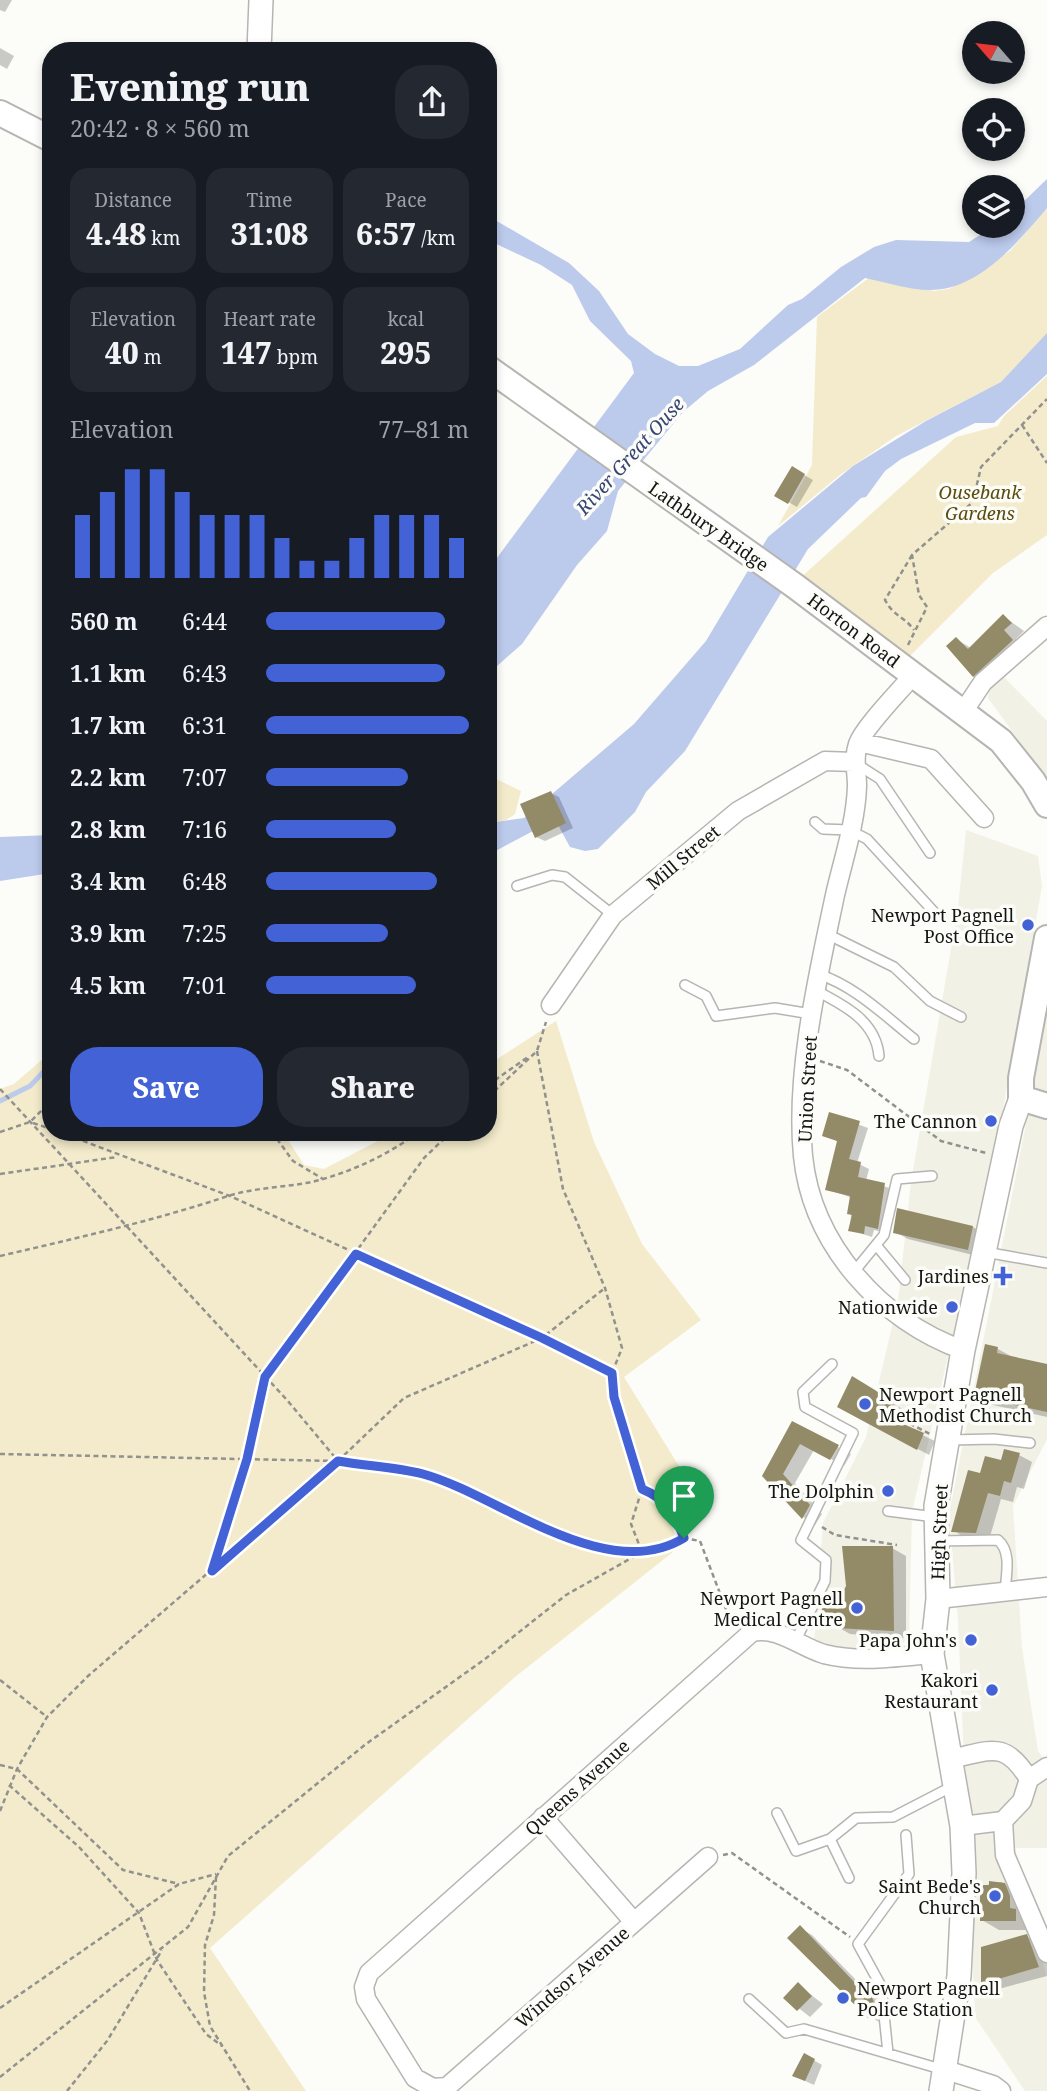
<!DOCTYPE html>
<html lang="en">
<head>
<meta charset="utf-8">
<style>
	:root { --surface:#171b24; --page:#242831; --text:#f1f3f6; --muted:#9ea1a6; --accent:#4262d5 }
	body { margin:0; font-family:"Noto Serif",serif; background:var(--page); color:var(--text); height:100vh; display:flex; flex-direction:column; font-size:26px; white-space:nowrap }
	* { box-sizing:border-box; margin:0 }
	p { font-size:23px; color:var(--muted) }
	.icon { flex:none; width:38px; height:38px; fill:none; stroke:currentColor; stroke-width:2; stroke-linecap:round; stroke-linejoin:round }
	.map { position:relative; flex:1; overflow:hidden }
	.sheet { position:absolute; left:42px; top:42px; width:455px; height:1099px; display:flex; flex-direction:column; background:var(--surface); border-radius:28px; box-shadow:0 4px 10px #0003 }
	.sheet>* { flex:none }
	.needle { width:46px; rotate:298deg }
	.controls { position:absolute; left:962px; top:21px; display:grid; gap:14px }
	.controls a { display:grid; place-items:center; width:63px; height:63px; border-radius:50%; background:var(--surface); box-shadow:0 4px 10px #0003; font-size:35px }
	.pin { position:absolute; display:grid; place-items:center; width:60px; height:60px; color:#fff; margin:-72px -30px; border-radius:50% 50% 50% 0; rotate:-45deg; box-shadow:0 0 7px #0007 }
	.pin .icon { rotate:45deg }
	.round { display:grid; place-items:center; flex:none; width:74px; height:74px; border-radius:28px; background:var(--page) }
	.summary { display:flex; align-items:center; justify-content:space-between; height:119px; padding:0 28px }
	h1 { font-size:38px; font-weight:800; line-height:52px }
	.stats { display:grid; grid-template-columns:repeat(3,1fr); gap:10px; height:119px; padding:7px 28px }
	.stats div { display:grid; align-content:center; border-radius:18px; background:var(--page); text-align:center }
	.stats b { font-size:30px; font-weight:800 }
	.stats small { font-size:19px; font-weight:400 }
	.stats p { font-size:19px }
	.chart { height:196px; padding:14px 28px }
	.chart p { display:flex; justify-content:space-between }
	.chart svg { width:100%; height:126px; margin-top:7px; stroke:var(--accent); stroke-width:6 }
	.primary-button { display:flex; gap:14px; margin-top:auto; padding:14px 28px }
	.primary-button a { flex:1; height:80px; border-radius:28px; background:var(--accent); color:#fff; font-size:28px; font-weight:800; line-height:80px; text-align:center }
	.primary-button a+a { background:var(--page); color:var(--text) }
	ul { padding:0 28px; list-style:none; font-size:23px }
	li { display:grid; grid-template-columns:112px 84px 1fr; align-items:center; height:52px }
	li i { height:18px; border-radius:9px; background:var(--accent) }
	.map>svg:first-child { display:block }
	.built { fill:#f2f1e6 }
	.green { fill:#f3ebcb }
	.water { fill:#bccaec }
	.shadow { fill:#0003 }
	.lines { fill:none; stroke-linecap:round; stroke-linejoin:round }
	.stream { stroke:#bccaec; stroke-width:5 }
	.building { fill:#938a68 }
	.service-casing { stroke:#b6b5b2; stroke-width:12 }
	.minor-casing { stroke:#b6b5b2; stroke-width:21 }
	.tertiary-casing { stroke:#b6b5b2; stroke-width:26 }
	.secondary-casing { stroke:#b6b5b2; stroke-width:28 }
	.path { stroke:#91918e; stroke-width:2.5; stroke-dasharray:5 3.5; stroke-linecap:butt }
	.service { stroke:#fff; stroke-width:9 }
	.minor { stroke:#fff; stroke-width:18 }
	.tertiary { stroke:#fff; stroke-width:23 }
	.secondary { stroke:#fff; stroke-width:24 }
	.route-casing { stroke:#fff; stroke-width:14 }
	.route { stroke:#4262d5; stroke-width:9 }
	.poi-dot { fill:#4262d5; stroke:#fcfcf8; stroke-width:2.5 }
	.labels { text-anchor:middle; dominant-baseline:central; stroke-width:7; stroke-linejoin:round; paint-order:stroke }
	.park-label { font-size:18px; font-style:italic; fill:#5a4c0d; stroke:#fcfcf8 }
	.street-label { font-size:18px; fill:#151513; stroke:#fcfcf8 }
	.poi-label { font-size:18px; fill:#151513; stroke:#fcfcf8; text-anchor:end }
	.water-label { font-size:19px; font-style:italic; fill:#364673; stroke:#fcfcf8 }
</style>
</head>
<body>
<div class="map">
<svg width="1047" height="2091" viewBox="0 0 1047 2091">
	<rect width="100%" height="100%" fill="#fcfcf8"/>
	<!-- built -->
	<path class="built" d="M1000,673L1047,721V779L988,698L989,687Z
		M966,830L1038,856L1042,886L997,1144L912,1512L909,1635L899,1649L865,1652L814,1644L823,1523L866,1437L898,1301L911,1182L958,908Z
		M1047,990V1439L1013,1506L1022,1648L1038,1751L1047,1763V1848H1015L1047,1979V2091H1025L975,2017L958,1620L949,1514L1025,1129Z"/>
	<!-- green -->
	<path class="green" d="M1047,208V337L1001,382L896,436L840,475L778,526L812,465L817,317L878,271L933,291L949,289L1010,251Z
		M1047,376V535L993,573L908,658L797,581L956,437L998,426L1004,416Z
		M488,775L521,791L515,814L506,820L488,823Z
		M556,1021L594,1142L642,1244L701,1320L624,1377L693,1489L673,1509L682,1534L666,1542L673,1552L515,1677L210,1948L306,2091H0V1089L14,1084L51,1052V1132H283L304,1165L324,1169L395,1132H488V1065Z"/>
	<!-- water -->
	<path class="water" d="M1047,179V208C1018,242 979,290 930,290C909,290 885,282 865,278L754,365L708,391L683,412L618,491L607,531L577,565L522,644L488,674V570L634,373L631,361L590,321L572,285L541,265L488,240V216L569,263L599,291L628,334L655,354L679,366H698L740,349L788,305L802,299L841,267L874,247L896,240L969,242L994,226H1013V212Z
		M1047,333V374L994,423H975L901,459L885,471L866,497L861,498L808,549L685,751L646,792L635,812L598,849L585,851L570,847L557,823L535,830L488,855V823L524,818L634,724L706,641L768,537L853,466L926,421L1001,382Z
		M51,835V873L0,881V837Z"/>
	<!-- shadow -->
	<path class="shadow" d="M0,0H12L5,12L0,10Z
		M0,48L14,56L7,69L0,65Z
		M792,468L813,480L797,507L776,495Z
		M1003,616L1024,631L1016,639L1025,648L987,683L974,676L956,639L971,648Z
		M551,793L559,797L573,828L545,841L536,837Z
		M830,1114L868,1128L857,1163L869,1169L866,1181L893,1189L886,1233L874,1230L872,1237L850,1230L852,1198L827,1189L839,1142L824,1135Z
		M973,1227L986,1235L981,1257L908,1239L895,1232Z
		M998,1349L1016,1359L1047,1366V1417L993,1405L976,1395Z
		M853,1379L904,1410L897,1423L935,1441L929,1455L840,1407Z
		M793,1423L851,1454L844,1466L814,1450L795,1483L822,1514L815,1525L803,1517L764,1476Z
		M1019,1455L1032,1462L1024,1489L1017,1487L1013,1502L1001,1499L989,1540L965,1538L953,1530L981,1475Z
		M892,1548L906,1556V1638L850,1634L836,1626L822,1612Z
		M1001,1882L1019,1893L1033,1930H999L982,1920V1886Z
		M800,1928L812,1935L861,1985L865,1982L877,1989L881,2023L869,2016Z
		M1026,1936L1040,1944L1047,1963V1976L995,1990L983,1983Z
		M798,1985L823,2004L810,2017L786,1998Z
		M805,2055L822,2065L814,2085L803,2080Z"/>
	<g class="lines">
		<!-- stream -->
		<path class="stream" d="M0,1101L30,1086L51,1064"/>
	</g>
	<!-- building -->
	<path class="building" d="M792,466L805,474L788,504L774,496Z
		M1003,614L1012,623L1004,630L1013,640L973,677L946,646L956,637L968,649Z
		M551,791L566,823L535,838L520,804Z
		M829,1112L860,1121L849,1159L861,1162L858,1177L885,1183L878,1229L865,1226L864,1234L848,1231L852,1215L847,1214L850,1196L825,1190L837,1141L822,1136Z
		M897,1208L973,1226L968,1250L893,1233Z
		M985,1344L998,1347L997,1353L1047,1364V1412L974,1396Z
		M852,1376L893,1401L885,1416L924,1433L917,1450L837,1407Z
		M792,1421L839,1445L830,1460L800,1444L783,1474L810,1505L802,1519L762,1476Z
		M1004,1449L1020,1453L1011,1483L1004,1481L1000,1496L988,1493L976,1533L951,1532L968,1470L980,1473L985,1456L1001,1460Z
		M842,1546H893L894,1631L835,1628V1624H829L821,1615L823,1601L836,1596V1591L844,1590L846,1586Z
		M989,1881L1005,1883L1010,1896V1908L1016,1909V1921H980V1885H989Z
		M800,1925L858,1986L865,1980L874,1989L872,1997L876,2008L868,2018L787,1938Z
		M1027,1934L1039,1967L981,1984V1947Z
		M798,1982L812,1996L797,2011L783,1998Z
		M804,2053L815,2059L805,2081L792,2076Z"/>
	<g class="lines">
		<!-- service casing -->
		<g class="service-casing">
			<path id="service" d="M855,763L880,779L930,853
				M815,822L823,829L849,830L867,839L935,913
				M517,886L552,875L565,877L613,915
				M827,934L894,967L930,1001L961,1017
				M818,974C855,986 884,1015 914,1039
				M685,985L706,996L716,1016L775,1008L811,1014
				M815,990C844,1005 876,1021 879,1056
				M876,1245L905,1280
				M985,1252L1047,1263
				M853,1273L884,1235L897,1179L932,1176
				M949,1440L994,1439L1030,1443
				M888,1511L935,1517
				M938,1541L998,1540C1012,1552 1006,1575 1005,1592
				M795,1642L825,1581L826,1560L801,1540L853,1433L805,1407L803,1392L832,1364
				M777,1813L796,1851L830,1839L856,1818L893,1817L953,1786
				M830,1839L849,1878
				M749,1999L786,2033L804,2029L944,2070
				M888,2053L881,1986L858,1944L909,1874L906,1835"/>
		</g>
		<!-- minor casing -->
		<g class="minor-casing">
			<path id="minor" d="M914,674C901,690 864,727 858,744C853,759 857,771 857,786C856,822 843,860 835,895C818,976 795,1073 803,1156C812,1245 881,1321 963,1350
				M963,712L983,682L1047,626
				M859,742L931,759L984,818
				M551,1005L613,915L738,811L825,761L854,762
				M938,1599L1047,1587
				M950,1759C991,1751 1004,1739 1029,1779
				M543,1817L634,1922
				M1003,1821L1005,1855L1047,1953
				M962,1826L1003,1821L1022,1801L1029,1779L1047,1767
				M708,1857L447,2087L433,2088L415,2078L366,1999L364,1987L369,1973L752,1632C778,1626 800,1647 824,1654C859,1663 897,1657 932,1654
				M946,2070L993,2085L1001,2091"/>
		</g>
		<!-- tertiary casing -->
		<g class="tertiary-casing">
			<path id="tertiary" d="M259,51L261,0
				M941,2091L959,1976L964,1873L962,1826L932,1654L938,1599L936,1506L963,1350L1011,1126L1021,1098"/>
		</g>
		<!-- secondary casing -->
		<g class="secondary-casing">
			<path id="secondary" d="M0,113L51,139
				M488,368L795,586L1001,741L1033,781L1047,805
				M1047,938L1021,1078V1098L1047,1106"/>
		</g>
		<!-- path -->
		<path class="path" d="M488,96L495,91
			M1022,425L1047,463
			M912,555L885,600C895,618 903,615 914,630
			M908,645L927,607L919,595L912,555L973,502L981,467L1047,399
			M537,1051L563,1189L605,1288L622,1348L612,1373L614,1397L642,1489L631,1524L642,1552
			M820,1061L847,1070L941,1141L986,1153
			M488,1085L528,1057
			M0,1089L287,1400L338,1461C365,1466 395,1467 423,1474C497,1494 606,1586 684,1538L700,1541L732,1625
			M488,1097L537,1051L546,1022
			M33,1123L51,1129
			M0,1132L30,1122L51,1101
			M59,1132L230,1196L542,1338L612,1373
			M272,1132L293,1161L323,1179
			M0,1174L117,1157
			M0,1256C77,1238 153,1221 228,1196C259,1186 293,1188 323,1179C358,1169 390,1153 419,1132
			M887,1412L930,1434
			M0,1454L336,1461
			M642,1489C667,1499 674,1512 683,1537
			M822,1527L835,1535L897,1545
			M648,1549L678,1539
			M213,1568L248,1459L265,1377L424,1158L451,1132
			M0,1680L47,1717
			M0,1765L17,1769L123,1870L179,1884
			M9,1785L79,1847L139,1913L157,1960L206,2034L222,2046
			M0,1811L17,1769L47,1717L88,1676L338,1461L404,1398L542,1338L605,1288
			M723,1855L732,1853L850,1937
			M216,1877L214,1915L205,1945L204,1992L210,2026L250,2091
			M0,2008L179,1884L216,1874
			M0,2077L188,1927L228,1856L366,1744L485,1659L566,1595L642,1552
			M67,2091L107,2041L162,1950"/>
		<!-- service -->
		<use href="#service" class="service"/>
		<!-- minor -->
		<use href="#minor" class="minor"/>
		<!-- tertiary -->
		<use href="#tertiary" class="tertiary"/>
		<!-- secondary -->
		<use href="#secondary" class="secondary"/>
	</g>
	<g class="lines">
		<!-- route casing -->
		<g class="route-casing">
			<path id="route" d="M356,1254L542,1338L612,1373L614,1397L642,1489C668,1500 674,1513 684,1538C605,1586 497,1494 423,1474C395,1467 365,1466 338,1461L212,1571L247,1459L265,1377Z"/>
		</g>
		<!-- route -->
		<use href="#route" class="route"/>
	</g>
	<!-- markers -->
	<g class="poi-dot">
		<circle cx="1028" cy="925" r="7"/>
		<circle cx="991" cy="1121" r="7"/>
		<path d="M999.5 1265.5h7v7h7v7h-7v7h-7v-7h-7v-7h7z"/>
		<circle cx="952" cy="1307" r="7"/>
		<circle cx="865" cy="1404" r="7"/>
		<circle cx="888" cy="1491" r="7"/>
		<circle cx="857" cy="1608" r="7"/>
		<circle cx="971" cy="1640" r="7"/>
		<circle cx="992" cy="1690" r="7"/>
		<circle cx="995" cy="1896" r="7"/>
		<circle cx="843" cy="1998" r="7"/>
	</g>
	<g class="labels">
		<!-- park labels -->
		<g class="park-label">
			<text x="980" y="492">Ousebank<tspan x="980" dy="21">Gardens</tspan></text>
		</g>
		<!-- street labels -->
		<g class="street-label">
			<text transform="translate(709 526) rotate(35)">Lathbury Bridge</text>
			<text transform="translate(854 630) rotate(37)">Horton Road</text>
			<text transform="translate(683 857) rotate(-40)">Mill Street</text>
			<text transform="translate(807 1089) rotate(-87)">Union Street</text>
			<text transform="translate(939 1532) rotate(-88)">High Street</text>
			<text transform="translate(577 1787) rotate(-42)">Queens Avenue</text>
			<text transform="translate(572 1977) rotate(-41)">Windsor Avenue</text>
		</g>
		<!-- poi labels -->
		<g class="poi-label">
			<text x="1014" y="915">Newport Pagnell<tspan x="1014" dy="21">Post Office</tspan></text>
			<text x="977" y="1121">The Cannon</text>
			<text x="989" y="1276">Jardines</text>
			<text x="938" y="1307">Nationwide</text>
			<text x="879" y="1394" text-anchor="start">Newport Pagnell<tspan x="879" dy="21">Methodist Church</tspan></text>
			<text x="874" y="1491">The Dolphin</text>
			<text x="843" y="1598">Newport Pagnell<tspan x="843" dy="21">Medical Centre</tspan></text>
			<text x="957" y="1640">Papa John's</text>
			<text x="978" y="1680">Kakori<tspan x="978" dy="21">Restaurant</tspan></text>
			<text x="981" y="1886">Saint Bede's<tspan x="981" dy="21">Church</tspan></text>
			<text x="857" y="1988" text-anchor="start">Newport Pagnell<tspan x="857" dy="21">Police Station</tspan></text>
		</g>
		<!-- water labels -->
		<g class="water-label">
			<text transform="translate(630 456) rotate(-48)">River Great Ouse</text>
		</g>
	</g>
</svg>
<div class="controls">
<a><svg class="needle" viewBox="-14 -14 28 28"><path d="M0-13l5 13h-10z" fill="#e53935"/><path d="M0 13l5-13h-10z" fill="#9ea1a6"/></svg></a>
<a><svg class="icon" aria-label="locate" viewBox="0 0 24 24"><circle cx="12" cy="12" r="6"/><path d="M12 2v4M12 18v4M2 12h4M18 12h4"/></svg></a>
<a><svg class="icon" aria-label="layers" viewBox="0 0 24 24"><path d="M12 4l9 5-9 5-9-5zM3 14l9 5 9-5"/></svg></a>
</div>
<div class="pin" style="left:684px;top:1538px;background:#1e9e55"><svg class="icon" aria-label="arrive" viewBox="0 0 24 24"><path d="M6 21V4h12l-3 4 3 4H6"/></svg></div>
<section class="sheet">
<div class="summary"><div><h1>Evening run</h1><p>20:42 · 8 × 560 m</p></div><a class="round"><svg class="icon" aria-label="share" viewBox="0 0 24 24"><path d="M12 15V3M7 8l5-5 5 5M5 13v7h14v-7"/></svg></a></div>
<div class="stats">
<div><p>Distance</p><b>4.48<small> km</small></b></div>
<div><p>Time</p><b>31:08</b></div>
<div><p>Pace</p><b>6:57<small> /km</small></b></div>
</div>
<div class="stats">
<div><p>Elevation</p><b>40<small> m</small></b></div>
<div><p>Heart rate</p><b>147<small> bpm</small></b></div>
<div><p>kcal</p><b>295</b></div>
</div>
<div class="chart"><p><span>Elevation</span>77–81 m</p>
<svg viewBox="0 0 160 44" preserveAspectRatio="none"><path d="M5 44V22M15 44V14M25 44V6M35 44V6M45 44V14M55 44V22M65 44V22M75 44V22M85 44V30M95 44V38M105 44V38M115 44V30M125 44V22M135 44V22M145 44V22M155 44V30"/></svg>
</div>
<ul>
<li><b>560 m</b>6:44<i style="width:88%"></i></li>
<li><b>1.1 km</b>6:43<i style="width:88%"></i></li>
<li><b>1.7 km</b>6:31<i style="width:100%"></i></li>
<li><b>2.2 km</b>7:07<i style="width:70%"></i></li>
<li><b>2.8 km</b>7:16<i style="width:64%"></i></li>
<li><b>3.4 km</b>6:48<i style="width:84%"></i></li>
<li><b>3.9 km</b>7:25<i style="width:60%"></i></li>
<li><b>4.5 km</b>7:01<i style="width:74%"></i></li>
</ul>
<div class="primary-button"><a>Save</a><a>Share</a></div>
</section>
</div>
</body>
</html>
